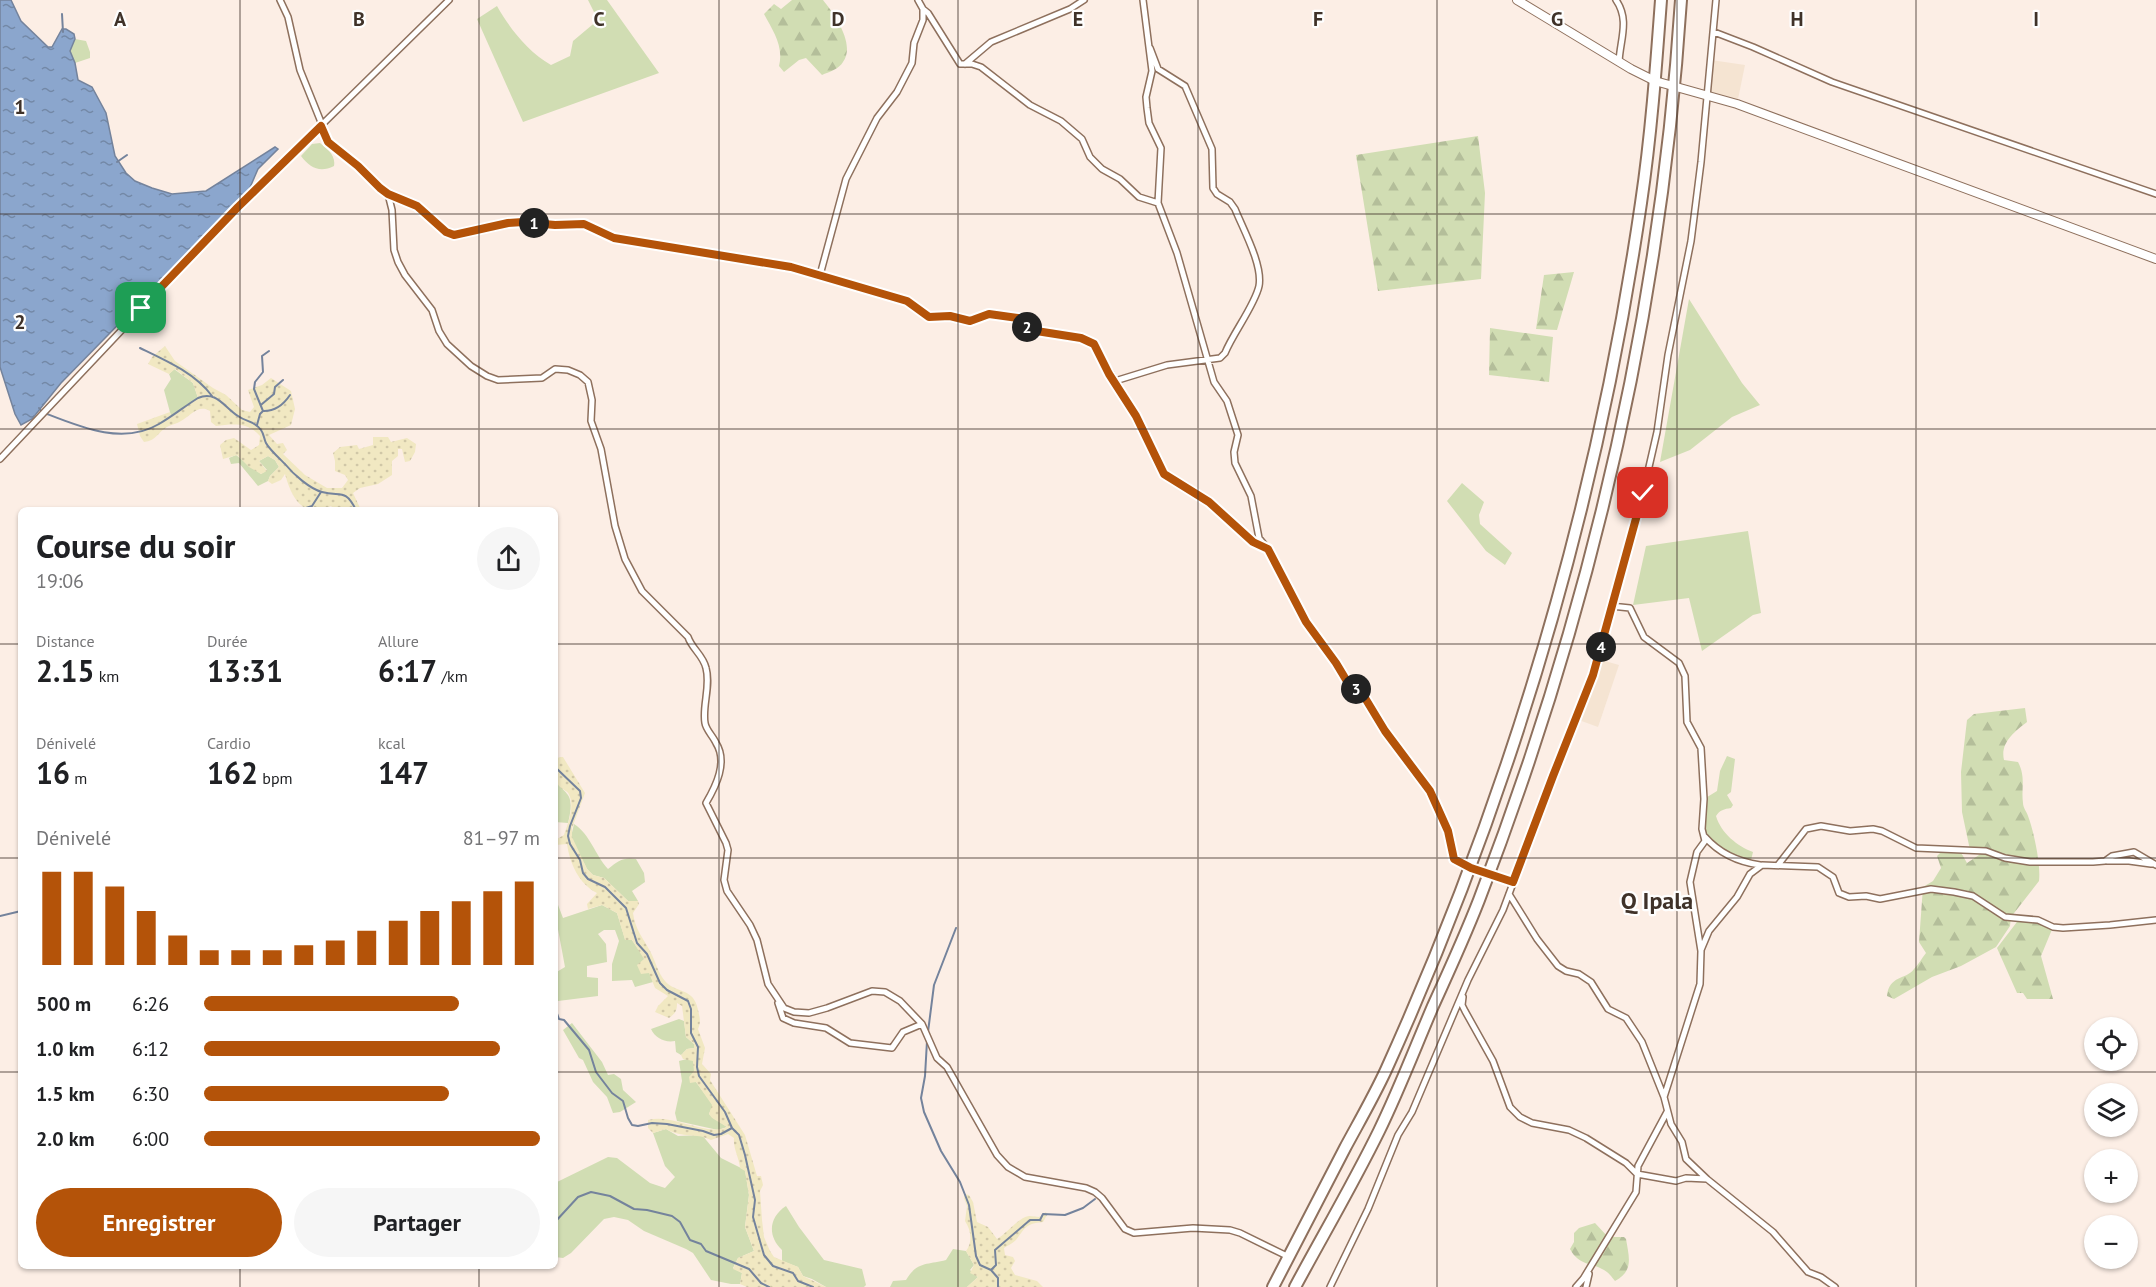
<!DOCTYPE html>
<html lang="fr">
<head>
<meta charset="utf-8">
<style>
	:root { --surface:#fff; --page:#f6f6f6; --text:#202124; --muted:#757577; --accent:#b45309 }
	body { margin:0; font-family:"PT Sans",sans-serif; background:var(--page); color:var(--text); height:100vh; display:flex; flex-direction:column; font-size:22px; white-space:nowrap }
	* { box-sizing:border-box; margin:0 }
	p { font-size:20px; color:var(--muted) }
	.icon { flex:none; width:33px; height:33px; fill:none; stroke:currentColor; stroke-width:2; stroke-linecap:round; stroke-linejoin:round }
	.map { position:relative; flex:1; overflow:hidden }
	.details { position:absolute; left:18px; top:507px; width:540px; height:762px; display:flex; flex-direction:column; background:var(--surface); border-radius:9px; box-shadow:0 2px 4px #0004 }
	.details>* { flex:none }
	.tools { position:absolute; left:2084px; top:1017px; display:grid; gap:12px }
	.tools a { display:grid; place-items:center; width:54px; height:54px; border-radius:50%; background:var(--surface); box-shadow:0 2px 4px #0004; font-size:30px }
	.pin { position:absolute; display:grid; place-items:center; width:51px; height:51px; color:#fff; margin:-26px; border-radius:12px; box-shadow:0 3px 9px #0006 }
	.km { position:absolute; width:30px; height:30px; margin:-15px; border-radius:50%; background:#222; color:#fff; font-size:16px; line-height:30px; text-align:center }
	.round { display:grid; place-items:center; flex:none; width:63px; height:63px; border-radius:32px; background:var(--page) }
	.summary { display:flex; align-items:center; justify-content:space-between; height:102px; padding:0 18px }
	h1 { font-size:33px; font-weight:700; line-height:45px }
	.figures { display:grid; grid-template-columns:repeat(3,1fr); gap:9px; height:102px; padding:6px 18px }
	.figures div { display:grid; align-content:center }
	.figures b { font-size:30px; font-weight:700 }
	.figures small { font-size:16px; font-weight:400 }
	.figures p { font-size:16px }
	.chart { height:168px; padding:12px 18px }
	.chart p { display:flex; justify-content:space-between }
	.chart svg { width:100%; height:108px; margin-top:6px; stroke:var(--accent); stroke-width:6 }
	.cta { display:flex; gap:12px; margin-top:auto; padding:12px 18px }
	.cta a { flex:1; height:69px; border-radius:36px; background:var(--accent); color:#fff; font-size:24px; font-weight:700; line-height:69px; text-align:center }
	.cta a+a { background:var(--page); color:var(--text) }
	ul { padding:0 18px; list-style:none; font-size:20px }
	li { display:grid; grid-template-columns:96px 72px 1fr; align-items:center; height:45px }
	li i { height:15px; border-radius:8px; background:var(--accent) }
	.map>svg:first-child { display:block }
	.commercial { fill:#f5e4d2 }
	.grass { fill:#d1ddb3 }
	.forest { fill:url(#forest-firs) }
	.sand { fill:url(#sand-dots) }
	.water { fill:url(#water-ripples); stroke:#74839c; stroke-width:1.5 }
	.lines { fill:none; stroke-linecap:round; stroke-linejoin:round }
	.stream { stroke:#74839c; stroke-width:2 }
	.street-casing { stroke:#8e705d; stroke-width:8 }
	.secondary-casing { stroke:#8e705d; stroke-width:10 }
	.highway-casing { stroke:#8e705d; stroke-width:14 }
	.street { stroke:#fff; stroke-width:5 }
	.secondary { stroke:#fff; stroke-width:8 }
	.highway { stroke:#fff; stroke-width:10 }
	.route-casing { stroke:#fff; stroke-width:12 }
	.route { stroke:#b45309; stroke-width:8 }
	.grid { fill:none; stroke:#3f3229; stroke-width:1.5; stroke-opacity:0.55 }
	.labels { text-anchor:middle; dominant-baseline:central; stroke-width:4.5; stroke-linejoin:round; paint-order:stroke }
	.quarter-label { font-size:24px; font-weight:bold; fill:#3f3229; stroke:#fefefe }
	.grid-label { font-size:20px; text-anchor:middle; font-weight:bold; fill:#3f3229; stroke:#fefefe; stroke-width:4.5; stroke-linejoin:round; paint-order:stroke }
</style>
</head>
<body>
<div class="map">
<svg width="2156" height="1287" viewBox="0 0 2156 1287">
	<defs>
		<pattern id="forest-firs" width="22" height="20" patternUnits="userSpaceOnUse" patternTransform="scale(1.5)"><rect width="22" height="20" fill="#d1ddb3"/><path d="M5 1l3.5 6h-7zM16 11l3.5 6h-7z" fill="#b4be9a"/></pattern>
		<pattern id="sand-dots" width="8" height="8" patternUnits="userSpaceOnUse" patternTransform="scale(1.5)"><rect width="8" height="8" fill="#f1e8c2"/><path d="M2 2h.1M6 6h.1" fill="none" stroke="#d0c7a7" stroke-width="1.8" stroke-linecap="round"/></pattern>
		<pattern id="water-ripples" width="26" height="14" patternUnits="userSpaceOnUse" patternTransform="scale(1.5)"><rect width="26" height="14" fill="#8ba6cd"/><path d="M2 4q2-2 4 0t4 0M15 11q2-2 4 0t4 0" fill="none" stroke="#7388a6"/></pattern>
	</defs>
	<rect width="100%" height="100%" fill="#fceee5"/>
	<!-- commercial -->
	<path class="commercial" d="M1711,60L1745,65L1737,104L1707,95Z
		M1598,659L1619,665L1598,727L1576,719Z"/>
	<!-- grass -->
	<path class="grass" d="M588,0H607L659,73L523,122L477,19L497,6C510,29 528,52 551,65L570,56L573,41L598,20Z
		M75,39L86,41L90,52V58L75,63L70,51Z
		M320,143C327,149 336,155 334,166C320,173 310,168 301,156L312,144Z
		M1689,299L1742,383L1760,405L1732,417L1690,450L1660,462Z
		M174,369L193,383L198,398L171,416L164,390L171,379L169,374Z
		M236,455L261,474L267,470L259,461L268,456L275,460L279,467L270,476L268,481L258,486L239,463L231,464L229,458Z
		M1462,483L1484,502L1479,515L1480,524L1512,553L1505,565L1486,551L1447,501Z
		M1748,531L1761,613L1753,615L1702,651L1689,598L1633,605L1646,546Z
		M1727,756L1735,759L1731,792L1727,795L1733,805L1731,808C1724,809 1720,810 1716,816C1721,833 1737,846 1753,852L1750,864L1713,845L1702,829L1704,799L1717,791L1720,771Z
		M555,773C561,799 577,786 568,823L555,822Z
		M574,824C590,834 595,855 608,869C618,861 623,857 636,859L644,873L645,882L632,891L638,901H628L604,878L593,875L587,869L571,837Z
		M555,897L563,918L602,905L617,913L625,939L632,940L645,959L653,982L635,987L632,980L612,981V964L619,941L615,930H604L598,934L606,944L607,962L587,966V977L598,978V996L558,1001L555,998V973L565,967L555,913Z
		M679,1019L684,1021L686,1037L694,1044V1048L687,1049L681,1055L676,1052L675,1041C665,1043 655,1038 651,1029Z
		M572,1023L602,1062L608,1075L614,1074L621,1079L623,1090L636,1102L620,1112L613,1113L607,1097L593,1082L583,1060L579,1058L563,1030Z
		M687,1059L693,1060L696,1082L713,1105L709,1114L727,1127L718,1130L677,1121L675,1113L682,1081L679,1061Z
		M666,1129L678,1136L702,1135L721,1158L745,1170L749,1195L745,1227L754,1251L738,1258L733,1268L742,1273L740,1284H731L711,1280L693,1253L686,1249L644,1231L628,1220L614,1217L604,1219L571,1253L563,1258L555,1257V1183L608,1157L617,1158L650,1183L665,1188L675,1177L665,1166L653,1133Z
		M786,1206L799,1227L824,1260L862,1269L866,1285L864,1287H826L812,1279L803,1276L798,1267L782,1261V1250C767,1236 769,1217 786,1206Z
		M953,1249L966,1251L974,1265L970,1270L978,1277L967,1287H890L893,1281L906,1280C917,1261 928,1265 946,1260Z"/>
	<!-- forest -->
	<path class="forest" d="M792,0H823C834,14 856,44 843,62C839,69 829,72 822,75L806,58L799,60L784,72L779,66C784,46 773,31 764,14L774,4L781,9Z
		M1478,136L1485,193L1481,279L1378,291L1356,155Z
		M1574,272L1557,330L1536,329L1544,275Z
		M1490,328L1553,337L1549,382L1489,375Z
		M2025,708L2027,722C2014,732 2000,743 2004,760L2018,762C2026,777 2021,788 2023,803C2023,808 2027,812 2028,816C2034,832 2041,865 2039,881L2011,917L2010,926L1996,947L1961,966L1932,977L1894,999L1887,996C1889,975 1906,980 1914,969C1918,965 1922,958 1926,953L1919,942L1923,887L1933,881L1941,868L1937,856L1944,849H1959L1967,863L1985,851L1970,850L1962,812L1961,772L1967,720L1974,714Z
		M2020,918L2053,927L2041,956L2053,999H2027L2023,993H2017L1997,948Z
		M1595,1223L1608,1237H1624L1626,1239C1629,1257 1634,1271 1615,1281C1612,1277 1608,1272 1604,1270C1591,1262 1579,1266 1570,1249L1574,1242V1233L1579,1228Z"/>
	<!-- sand -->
	<path class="sand" d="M165,346L175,361L213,388L226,395L242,410L250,412L254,407L248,390L262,385L271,378L291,391L295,409L291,425L269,435L277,444L283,443L287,450L283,454L305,475L327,488H342L348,480L345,475L335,471V461L333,453L340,447L357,445L359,449L373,445V437H388L391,442L407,438L416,444L415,452L410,461L405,462L402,449H398V456L392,461V475L378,484L360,488L353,493L361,510H335L331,506C303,519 292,499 285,474L281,480L272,484L268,481L270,476L279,467L275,460L268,456L259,461L267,471L261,474L249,467L237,455L223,459L220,445L226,440L234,438L251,450L259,445L260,436C248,422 233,424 216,426L211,422L210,411C198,404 191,416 181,421C177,424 172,424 167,427C158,432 156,441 144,442L140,436L137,424L170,412L171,416L198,398L193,383L175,369L169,374L148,364L152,357Z
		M560,757H563L585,793L572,828V837L587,869L593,875L604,878L628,901H638L639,904L633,913C635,929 643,938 650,951C655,960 658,973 665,981C676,994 694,987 698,1010C700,1018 701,1022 698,1029L705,1048L702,1064L711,1074L710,1080L745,1135L757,1176H761L763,1185L760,1191L762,1220L764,1237L770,1251L774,1257L798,1267L803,1276L826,1287H747L740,1284L742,1273L733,1269L738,1258L754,1251L745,1227L749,1195L745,1171L740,1168C739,1157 733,1149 734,1138L728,1134L711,1140C695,1132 684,1139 666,1129L653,1133L648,1128V1120C674,1113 705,1137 727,1127L712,1118L709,1114L712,1105L696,1082L690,1083L689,1077L694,1071L693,1061L683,1059L681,1055L687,1049L694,1048V1044L686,1037L682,1006L677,1003C677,1010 676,1013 669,1018L655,1012L658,1006L668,996L655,988L649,973L641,974L637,965L644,959L632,940H625L617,913L602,905L588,909L587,904L597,893C579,884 570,864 567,844L556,845L555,840L564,835C568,823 574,809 570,797C568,790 564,791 560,787C553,780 555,767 555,759Z
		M965,1194L969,1195L973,1202L977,1222L988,1227L997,1239C1006,1234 1019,1217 1029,1216C1033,1216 1036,1217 1039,1217L1046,1212L1047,1215L1043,1222C1025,1224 1026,1227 1016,1240C1013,1243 1007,1246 1004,1248L1005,1255L1013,1257L1015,1261L1011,1268L1015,1275L1037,1281L1043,1287H967L978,1277L970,1273L974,1265L966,1251C973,1242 971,1230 965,1221L967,1206L964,1198Z"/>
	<!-- water -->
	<path class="water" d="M0,0H11L21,21L48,47H52L62,29H66L74,34L75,39L70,51L75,63L78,80L92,87L106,113L115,156L126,173L135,181L152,188L172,194L206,191L275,147L278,149L258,169L248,192L61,383L32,419L21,425L15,414L0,367Z"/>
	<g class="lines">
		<!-- stream -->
		<path class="stream" d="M62,14L63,32
			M117,162L127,155
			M140,348C165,360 195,373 212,396
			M262,404L274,394L275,387L283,380
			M39,408L42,412C78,426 122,446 159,424C173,416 185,406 198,398C216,390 224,407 238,416C246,422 255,421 261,430C264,434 264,439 266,443C269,449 280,459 285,464C293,474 310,489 322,492C341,497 345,488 356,510
			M264,411C276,411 284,404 290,395
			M257,425L260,414L263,411L254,389L255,382L263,372L262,356L269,351
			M300,510L312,506L321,492
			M555,767L580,791L581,798L570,826L568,836L570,844L580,860L583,873L588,879L605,887L626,908L637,943L647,954L660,983L667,990L688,1001L691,1009V1033L698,1047L697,1067L699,1076L725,1112L732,1128L739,1135L745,1155L755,1200L753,1217L764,1255L773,1266L793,1273L798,1281L813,1287
			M0,916L21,911
			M555,1008L559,1019L564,1020L589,1050L596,1072L612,1093L623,1101L628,1118L632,1125L638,1126L652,1123L667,1124L703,1131L714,1135L721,1134L732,1128
			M928,1032L934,985L956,928
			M927,1041L925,1076L921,1098L924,1112L941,1151L960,1182L969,1205L976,1256L980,1265L991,1270L998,1278V1287
			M555,1222L578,1197L591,1192L610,1196L634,1209L647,1210L672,1216L680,1222L690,1240L701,1244L706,1251L749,1269L761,1283L769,1287
			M991,1270L996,1265L995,1250L1030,1220H1040L1043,1214L1065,1215L1083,1208L1095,1199"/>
		<!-- street casing -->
		<g class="street-casing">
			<path id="street" d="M280,0L288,17L300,70L329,142L358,166L380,188L388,194L417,206L446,232L460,235L508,223L523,222L555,225L584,224L614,238L791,267L907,301L929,317L950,316L970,321L989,314L1018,318L1031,330L1081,338L1094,344L1115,381L1167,365L1220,358L1225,353C1233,333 1255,305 1259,286C1263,265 1243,229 1235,209L1230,202L1217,194L1213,188L1212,149L1185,86L1158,69L1150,48
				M1143,0L1152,71L1146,97L1147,108L1149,123L1161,148L1158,203L1177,253L1214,382L1227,401L1238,435L1234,452L1235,463L1251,496L1259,538L1268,549L1306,622L1336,663L1348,683L1362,693L1370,704L1385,731L1430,791L1448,831L1454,859L1471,868L1513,882
				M1616,0C1630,20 1620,40 1619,62
				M923,9L928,13L960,64H972L981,67L1030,105L1061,121L1082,139L1090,157L1102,169L1120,179L1139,197L1158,203
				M1714,32L1753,47L1832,82L2156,194
				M965,64L991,42L1070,9L1084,0
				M388,194L392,210L394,250L398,262L405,275L432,310L439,331L447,344L471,366L487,376L498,380L542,378L555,369L568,370L580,375L588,382L592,400L591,421L601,449L615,526L625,559L642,591L688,637C692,649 703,655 706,668C711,686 702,706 705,723C706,730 713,736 716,743C728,762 716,786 706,803L726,843L728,850L724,880L727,891L750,925L757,940L768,984L784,1008L794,1012L809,1013L827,1008L872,991L885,992L900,1001L922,1024L937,1058L947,1067L997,1155L1008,1167L1025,1177L1086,1188L1095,1192L1102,1198L1125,1229L1134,1233L1193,1228L1230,1230L1240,1233L1289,1257
				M820,275L846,179L877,118L897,92L912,63L914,43L923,20V9L918,0
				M1115,381L1136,416L1164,474L1209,502L1253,542L1266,549
				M0,459L238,207L449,0
				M1611,606L1630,608L1644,637L1679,663L1685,676L1687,722L1701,748L1704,799L1702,829L1705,841L1697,852L1690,882L1701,951L1700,984L1664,1097L1671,1124L1682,1142L1686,1159L1707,1179
				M1705,837C1719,853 1739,862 1760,865
				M2107,861H2129L2151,864
				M1778,865L1806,829L1821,826L1850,831L1873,829L1882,831L1916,848L1986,851L2005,858L2030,862H2093L2105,861L2112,856L2134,852L2156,865
				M1509,894L1537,939L1558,966L1566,971L1579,974L1591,982L1608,1009L1626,1018L1642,1042L1664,1097
				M1701,950L1709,931L1737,897L1750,874L1762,865L1818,867L1833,877L1839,893L1849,897L1866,896L1880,899L1931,889L1954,892L1973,896L2005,917L2038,920L2053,927L2063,928L2110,925L2156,920
				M1463,997L1462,1005L1465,1011L1493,1061L1510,1107L1520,1117L1532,1123L1569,1130L1586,1138L1626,1163L1637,1174L1676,1181L1686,1178L1707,1179L1773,1232L1808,1272L1821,1277L1835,1287
				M778,1003L783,1018L794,1023L826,1028L850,1043L892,1048L903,1032L922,1024
				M1330,1287L1368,1209L1398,1135L1412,1112L1468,980L1503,910L1553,776L1593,675L1643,493L1657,432L1668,355L1691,241L1701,162L1716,0
				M1576,1287L1583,1279L1636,1192L1638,1166L1667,1112
				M1586,1287L1589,1274"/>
		</g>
		<!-- secondary casing -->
		<g class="secondary-casing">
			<path id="secondary" d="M1517,0L1631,69L1655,81L1737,104L2156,259"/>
		</g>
		<!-- highway casing -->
		<g class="highway-casing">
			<path id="highway" d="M1273,1287C1297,1241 1321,1195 1345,1148C1359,1122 1374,1096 1386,1070C1512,792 1597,505 1641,203C1651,136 1656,68 1661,0
				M1295,1287C1323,1235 1353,1184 1379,1131C1399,1090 1415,1048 1433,1006C1449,971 1465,936 1479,900C1590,612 1661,308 1681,0"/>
		</g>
		<!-- street -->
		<use href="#street" class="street"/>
		<!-- secondary -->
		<use href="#secondary" class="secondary"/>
		<!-- highway -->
		<use href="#highway" class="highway"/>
	</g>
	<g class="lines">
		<!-- route casing -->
		<g class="route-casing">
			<path id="route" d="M141,308L238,207L321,126L328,142L358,166L380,188L388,194L417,206L446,232L454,235L508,223L523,222L555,225L584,224L614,238L791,267L907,301L929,317L950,316L970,321L989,314L1018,318L1030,330L1081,338L1094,344L1109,374L1136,416L1164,474L1209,502L1253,542L1268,549L1306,622L1336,663L1348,683L1362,693L1385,731L1430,791L1448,831L1454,859L1471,868L1513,882L1553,776L1593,675L1643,493"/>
		</g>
		<!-- route -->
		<use href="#route" class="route"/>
	</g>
	<!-- grid -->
	<path class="grid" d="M240,0V510M479,0V510M719,0V1287M958,0V1287M1198,0V1287M1437,0V1287M1677,0V1287M1916,0V1287M0,214H2156M0,429H2156M0,644H21M555,644H2156M0,858H21M555,858H2156M0,1072H21M555,1072H2156M240,1266V1287M479,1266V1287"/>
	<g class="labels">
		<!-- quarter labels -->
		<g class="quarter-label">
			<text x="1657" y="900">Q Ipala</text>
		</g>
	</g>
	<g class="grid-label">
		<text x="120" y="26">A</text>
		<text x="359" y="26">B</text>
		<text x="599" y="26">C</text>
		<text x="838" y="26">D</text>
		<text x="1078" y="26">E</text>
		<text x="1318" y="26">F</text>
		<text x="1557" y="26">G</text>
		<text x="1797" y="26">H</text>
		<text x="2036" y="26">I</text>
		<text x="20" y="114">1</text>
		<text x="20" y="329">2</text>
	</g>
</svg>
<div class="tools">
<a><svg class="icon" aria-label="locate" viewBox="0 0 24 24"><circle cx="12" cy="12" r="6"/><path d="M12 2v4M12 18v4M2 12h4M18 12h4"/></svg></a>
<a><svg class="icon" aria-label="layers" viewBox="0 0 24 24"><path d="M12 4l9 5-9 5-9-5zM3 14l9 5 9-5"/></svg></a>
<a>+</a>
<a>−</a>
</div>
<div class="pin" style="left:141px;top:308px;background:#1e9e55"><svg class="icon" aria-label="arrive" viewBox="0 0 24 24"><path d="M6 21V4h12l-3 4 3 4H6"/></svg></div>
<div class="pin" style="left:1643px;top:493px;background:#d93025"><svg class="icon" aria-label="check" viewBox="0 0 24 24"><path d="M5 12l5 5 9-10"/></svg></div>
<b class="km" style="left:534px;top:223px">1</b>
<b class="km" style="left:1027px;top:327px">2</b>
<b class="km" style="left:1356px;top:689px">3</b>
<b class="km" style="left:1601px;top:647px">4</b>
<section class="details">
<div class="summary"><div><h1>Course du soir</h1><p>19:06</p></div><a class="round"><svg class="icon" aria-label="share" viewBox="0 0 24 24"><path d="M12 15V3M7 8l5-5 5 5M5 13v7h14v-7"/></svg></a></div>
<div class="figures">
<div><p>Distance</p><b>2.15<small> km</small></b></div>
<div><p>Durée</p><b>13:31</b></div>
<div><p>Allure</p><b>6:17<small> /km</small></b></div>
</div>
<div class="figures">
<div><p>Dénivelé</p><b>16<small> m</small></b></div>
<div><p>Cardio</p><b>162<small> bpm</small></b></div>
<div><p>kcal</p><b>147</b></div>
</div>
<div class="chart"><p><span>Dénivelé</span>81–97 m</p>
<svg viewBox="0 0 160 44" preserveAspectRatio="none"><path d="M5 44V6M15 44V6M25 44V12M35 44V22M45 44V32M55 44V38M65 44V38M75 44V38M85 44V36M95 44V34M105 44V30M115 44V26M125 44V22M135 44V18M145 44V14M155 44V10"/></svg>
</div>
<ul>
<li><b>500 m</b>6:26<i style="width:76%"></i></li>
<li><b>1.0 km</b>6:12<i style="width:88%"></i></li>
<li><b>1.5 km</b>6:30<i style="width:73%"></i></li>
<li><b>2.0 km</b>6:00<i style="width:100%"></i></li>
</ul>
<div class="cta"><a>Enregistrer</a><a>Partager</a></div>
</section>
</div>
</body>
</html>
